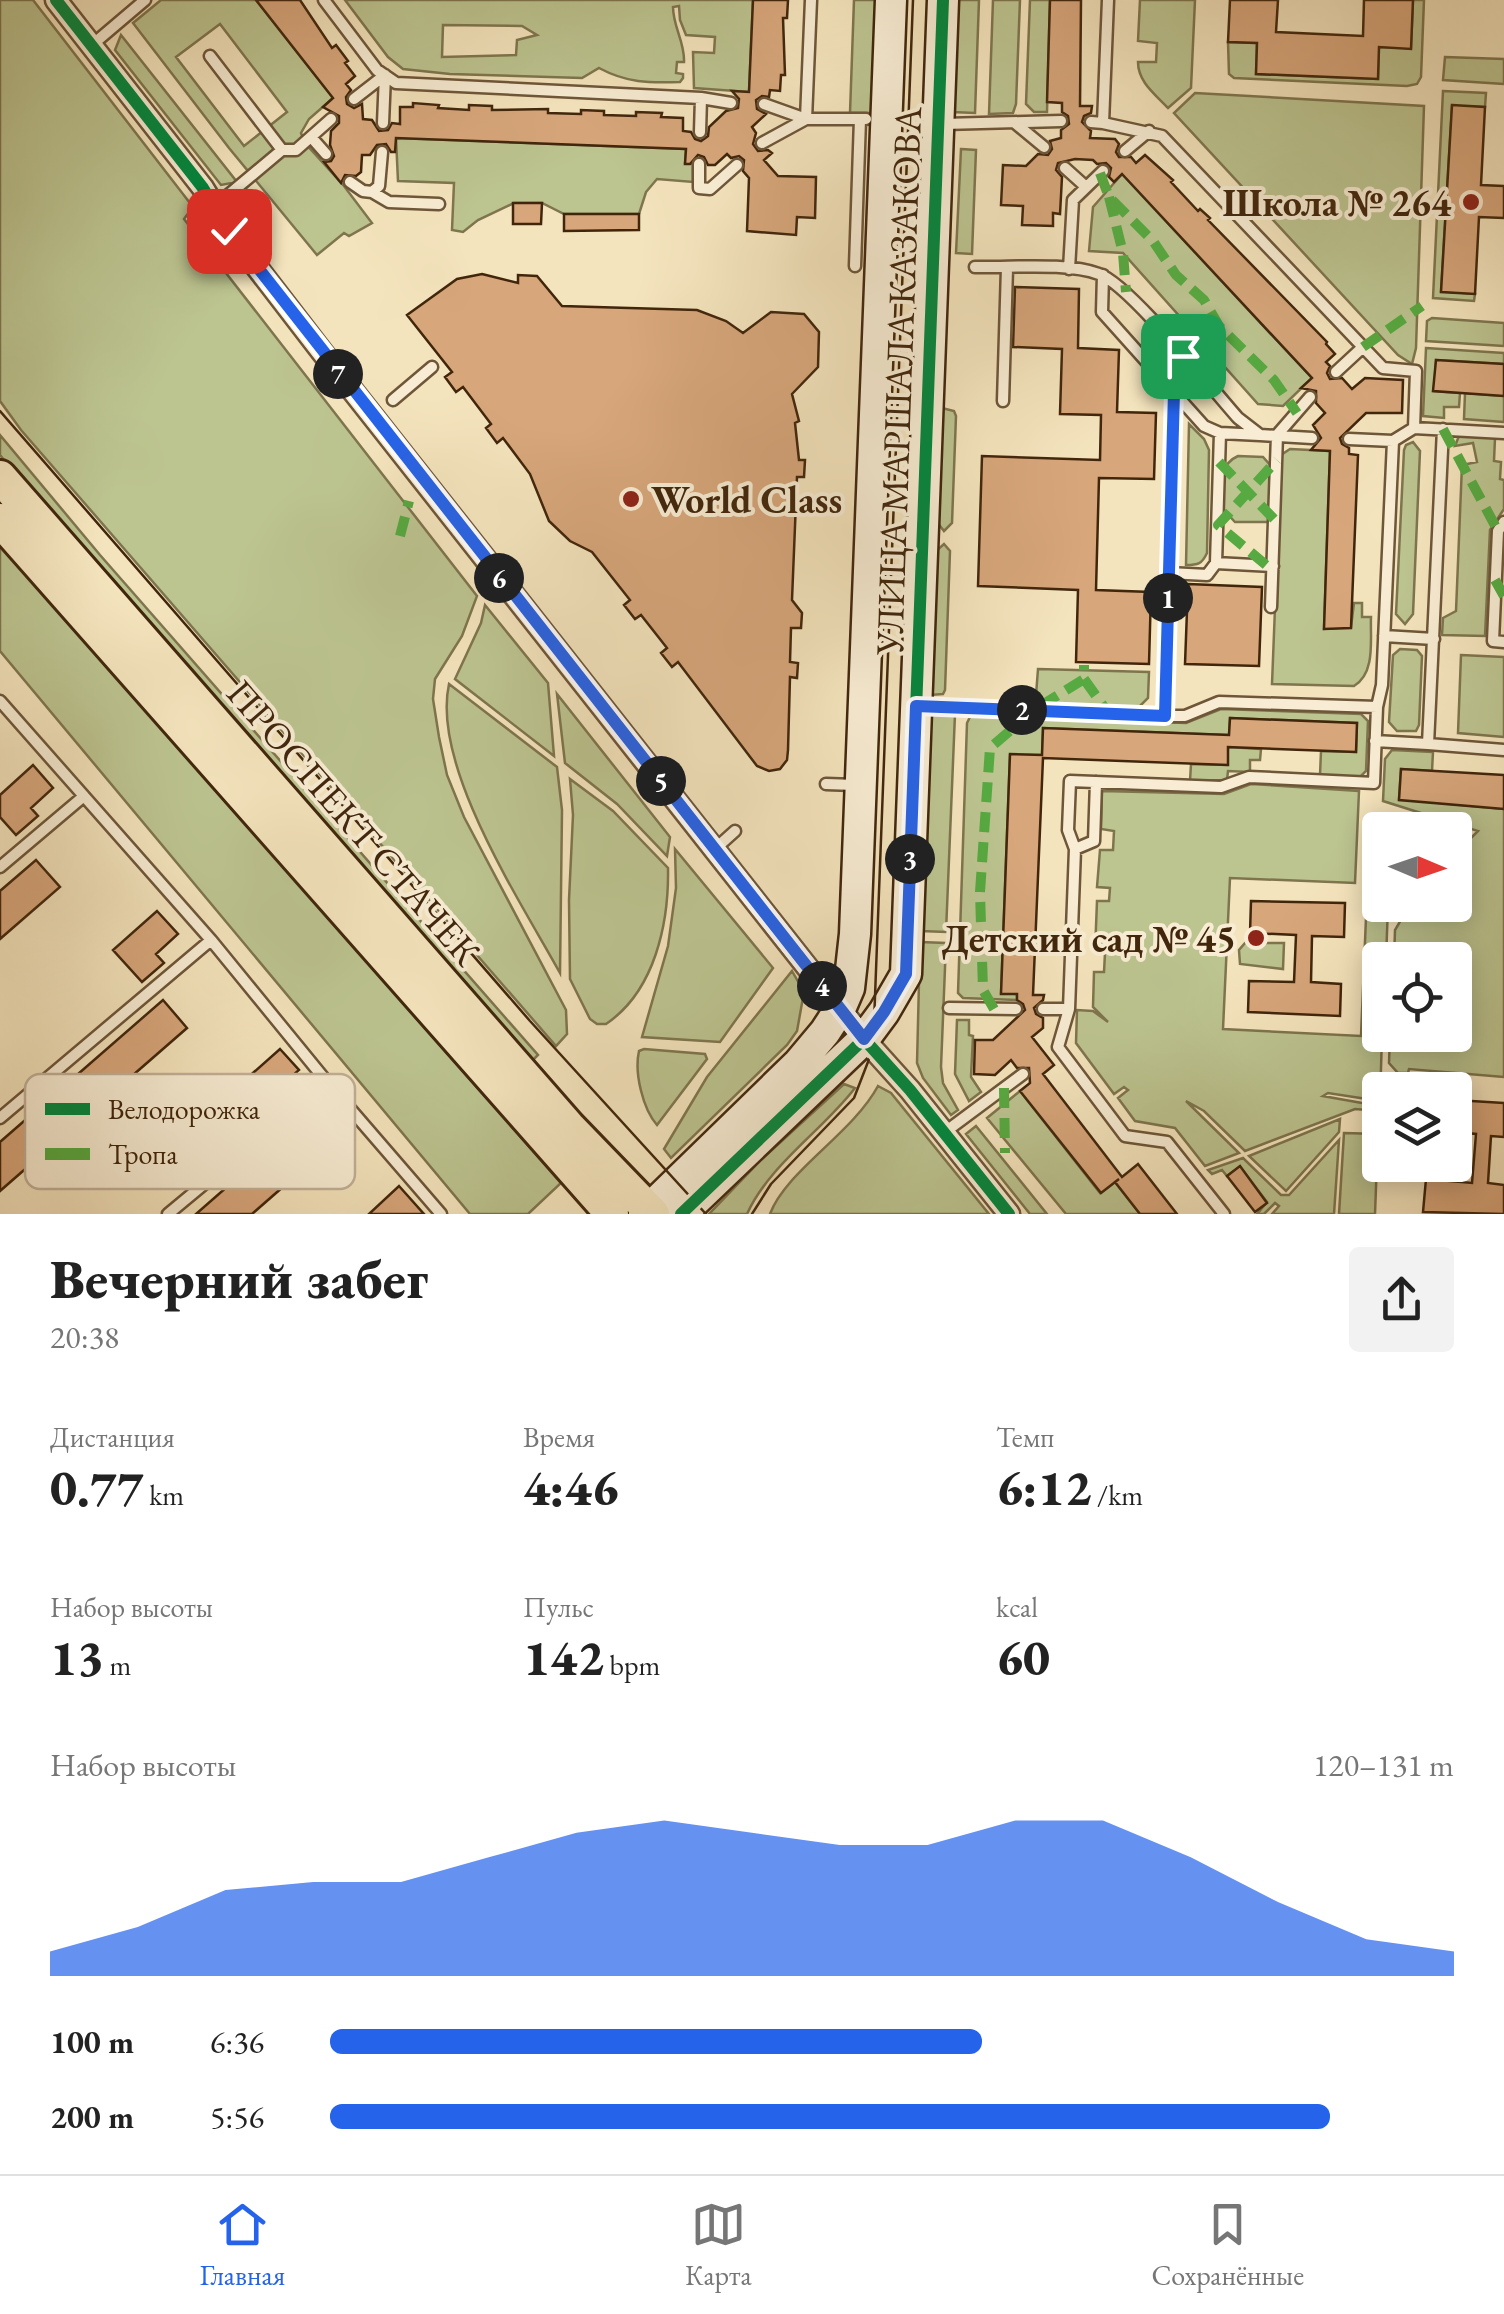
<!DOCTYPE html>
<html lang="ru">
<head>
<meta charset="utf-8">
<style>
	:root { --surface:#fff; --page:#f2f2f2; --text:#222; --muted:#767676; --line:#e0e0e0; --accent:#2563eb }
	body { margin:0; font-family:"EB Garamond",serif; background:var(--page); color:var(--text); height:100vh; display:flex; flex-direction:column; font-size:38px; white-space:nowrap }
	* { box-sizing:border-box; margin:0 }
	p { font-size:32px; color:var(--muted) }
	.icon { flex:none; width:55px; height:55px; fill:none; stroke:currentColor; stroke-width:2; stroke-linecap:round; stroke-linejoin:round }
	.map { position:relative; height:1214px; overflow:hidden }
	.details { display:flex; flex-direction:column; background:var(--surface); flex:1 }
	.details>* { flex:none }
	.needle { width:65px; rotate:92deg }
	.controls { position:absolute; left:1362px; top:812px; display:grid; gap:20px }
	.controls a { display:grid; place-items:center; width:110px; height:110px; border-radius:10px; background:var(--surface); box-shadow:0 5px 25px #0003; font-size:50px }
	.pin { position:absolute; display:grid; place-items:center; width:85px; height:85px; color:#fff; margin:-42px; border-radius:20px; box-shadow:0 5px 15px #0006 }
	.km { position:absolute; width:50px; height:50px; margin:-25px; border-radius:50%; background:#222; color:#fff; font-size:28px; line-height:50px; text-align:center }
	.round { display:grid; place-items:center; flex:none; width:105px; height:105px; border-radius:10px; background:var(--page) }
	.head { display:flex; align-items:center; justify-content:space-between; height:170px; padding:0 50px }
	h1 { font-size:55px; font-weight:800; line-height:75px }
	.figures { display:grid; grid-template-columns:repeat(3,1fr); gap:15px; height:170px; padding:10px 50px }
	.figures div { display:grid; align-content:center }
	.figures b { font-size:50px; font-weight:800 }
	.figures small { font-size:28px; font-weight:400 }
	.figures p { font-size:28px }
	.chart { height:280px; padding:20px 50px }
	.chart p { display:flex; justify-content:space-between }
	.chart svg { width:100%; height:180px; margin-top:10px; fill:var(--accent); opacity:.7 }
	ul { padding:0 50px; list-style:none; font-size:32px }
	li { display:grid; grid-template-columns:160px 120px 1fr; align-items:center; height:75px }
	li i { height:25px; border-radius:12px; background:var(--accent) }
	.dock { display:flex; justify-content:space-around; align-items:center; height:140px; border-top:2px solid var(--line); background:var(--surface); font-size:28px; color:var(--muted) }
	.dock a { display:grid; justify-items:center; gap:5px }
	.dock .selected { color:var(--accent) }
	.map>svg:first-child { display:block }
	.green { fill:#bcc490; stroke:#7e754e; stroke-width:2.5; fill-rule:evenodd }
	.building { fill:#d7a67b; stroke:#41260c; stroke-width:2.5 }
	.lines { fill:none; stroke-linecap:round; stroke-linejoin:round }
	.lane-casing { stroke:#6e5638; stroke-width:15 }
	.street-casing { stroke:#6e5638; stroke-width:25 }
	.secondary-casing { stroke:#41260c; stroke-width:35 }
	.primary-casing { stroke:#41260c; stroke-width:38 }
	.lane { stroke:#f8edd4; stroke-width:10 }
	.street { stroke:#f8edd4; stroke-width:20 }
	.secondary { stroke:#f8edd4; stroke-width:30 }
	.primary { stroke:#f4e4bd; stroke-width:32 }
	.tram { stroke:#41260c; stroke-width:2.5 }
	.quiet { stroke:#56aa41; stroke-width:10; stroke-dasharray:20 10; stroke-linecap:butt }
	.cycleway-casing { stroke:#f8edd4; stroke-width:19 }
	.cycleway { stroke:#00873e; stroke-width:12 }
	.route-casing { stroke:#fff; stroke-width:20 }
	.route { stroke:#2563eb; stroke-width:12 }
	.poi-dot { fill:#8f2418; stroke:#f8edd4; stroke-width:4 }
	.labels { text-anchor:middle; dominant-baseline:central; stroke-width:8; stroke-linejoin:round; paint-order:stroke }
	.poi-label { font-size:38px; font-weight:bold; fill:#41260c; stroke:#f8edd4; text-anchor:end }
	.street-label { font-size:38px; fill:#41260c; stroke:#f8edd4 }
	.key { fill:#f8edd4; stroke:#c1b198; stroke-width:2.5 }
	.key-label { font-size:28px; fill:#41260c }
</style>
</head>
<body>
<div class="map">
<svg width="1504" height="1214" viewBox="0 0 1504 1214">
	<rect width="100%" height="100%" fill="#f4e4bd"/>
	<filter id="stains"><feTurbulence type="fractalNoise" baseFrequency=".002" numOctaves="4"/><feColorMatrix values="0 0 0 0 .2 0 0 0 0 .09 0 0 0 0 .02 0 0 0 .5 -.17"/></filter>
	<radialGradient id="worn" r=".72"><stop offset=".6" stop-color="#630" stop-opacity="0"/><stop offset="1" stop-color="#630" stop-opacity=".3"/></radialGradient>
	<!-- green -->
	<path class="green" d="M0,0H33L193,207L184,219L477,596L462,636L435,679L433,699L439,737L447,775L464,817L566,1010L567,1034L556,1046L21,430L0,401Z
		M161,0H256L333,98L309,119L301,133L305,143L344,186L372,223L349,236L344,233L317,255L229,148L133,23ZM220,24L287,112L244,146L176,57Z
		M345,0H753L749,92L694,88L693,52L714,53L715,37L686,35L680,20L679,6L673,7C673,27 685,42 684,62H677L676,73L683,74V78L680,82C648,83 627,83 599,68L582,78L450,74L403,69L388,57ZM443,25L522,26L537,35L517,40L516,55L442,57Z
		M854,0H879L875,113H850Z
		M956,0H979L975,113L952,112Z
		M993,0H1020L1016,104L1013,113L989,114Z
		M1030,0H1050L1047,112H1034L1026,104Z
		M1140,0H1195L1191,88L1168,108C1155,94 1138,82 1138,62H1156L1157,43L1138,41Z
		M1413,0H1424L1421,77L1417,84L1407,86L1234,78L1229,74L1228,42L1257,43L1256,74L1378,79L1379,47L1411,48Z
		M121,35L237,182L221,185L115,50Z
		M1445,57L1504,59V84L1443,80Z
		M1443,91L1486,93L1485,107L1452,106L1441,291L1475,294L1474,301L1433,298Z
		M1195,93L1424,106L1416,348L1412,364L1398,355L1174,113Z
		M396,138L686,149L685,163L693,164V182L657,179L646,192L639,214H564L542,203H514L478,220L463,232L452,230L454,183L398,181Z
		M961,149L976,150L972,254L956,253Z
		M1122,174L1312,378L1283,406L1258,404L1123,253L1089,251L1093,207Z
		M1432,318L1504,323V346L1426,341L1427,321Z
		M1426,348L1504,353V364L1436,360L1434,391L1460,393L1459,407H1444V418L1423,416Z
		M1465,393L1504,396V422L1464,419Z
		M942,408L954,411L956,416L952,523L944,531L937,522Z
		M1189,424L1204,439L1209,450L1207,553C1202,564 1198,565 1186,565Z
		M0,435L100,555L538,1055L530,1063L21,481L0,455Z
		M1459,436L1495,438L1494,461L1501,462L1500,479L1504,480V509L1490,530L1485,636L1442,635L1443,618L1456,611L1462,465L1477,462L1473,443L1455,446Z
		M1413,442L1420,451L1413,614L1405,624L1396,614L1404,450L1406,445Z
		M1290,449L1330,451L1324,629L1351,627L1354,603H1362V617H1371C1370,639 1376,673 1354,686L1272,684L1281,455Z
		M1238,456L1263,457L1271,466L1269,522H1235L1222,508C1222,489 1217,465 1238,456Z
		M0,544L561,1183L528,1214H470L0,651Z
		M944,544L950,551L945,690L943,694L930,695L936,551Z
		M485,605L548,683L554,756L455,679L481,623Z
		M1400,649L1417,650L1422,656L1419,725L1416,731H1397L1389,722L1393,655Z
		M1461,655L1504,657V737L1458,733Z
		M1038,669L1149,672L1148,698L1139,707L1044,704L1036,695Z
		M449,684L557,767L562,810L560,973C521,902 431,766 449,684Z
		M557,694L670,837L667,856L617,804L565,763Z
		M1221,709L1361,714L1368,721L1366,771L1359,778L1320,775L1321,751L1356,752L1357,723L1230,718L1229,735L1043,728L1042,755H1010L1001,993L1017,994V1000L963,998L958,993L967,723L971,715L1186,723Z
		M936,713L955,714L946,932L921,931L929,716Z
		M1228,747L1261,749L1260,760H1250V772L1228,771L1227,780L1190,781L1191,764L1227,765Z
		M1392,750L1433,752L1432,771L1401,769L1399,799L1504,809V1077L1409,1069L1408,1073H1398L1389,1063L1390,1035H1455V960H1394L1395,930L1405,913L1396,912V905H1455V832L1472,837L1478,831L1383,801L1385,759Z
		M570,779L613,811L668,868C669,923 655,991 606,1024H597L590,1019L570,979L569,900L573,815Z
		M1251,784L1359,791L1355,883L1230,878L1223,1029L1361,1036L1369,847L1380,836V905H1388L1386,960H1380L1382,1035L1380,1101L1328,1093L1323,1096L1379,1106V1111L1355,1109L1245,1151L1204,1111L1186,1101L1239,1153L1205,1166L1175,1128L1135,1121L1118,1098L1128,1090L1124,1087L1114,1094L1076,1043L1077,1010L1093,1011L1108,1022L1093,1007L1094,972H1104L1105,953L1095,952L1097,901H1109L1110,888L1097,887L1100,850H1113L1114,831L1101,829L1102,791L1224,794Z
		M675,849L773,968L720,1042L642,1037L668,946L676,888Z
		M920,942L946,943L941,1067L943,1083L958,1110L951,1115L923,1078L917,1063Z
		M1245,943H1284L1283,969L1240,964L1239,950Z
		M792,971L804,992L797,1031L787,1045L671,1158L664,1149L707,1077Z
		M957,1020H969V1035L973,1036L971,1077L981,1092L969,1101L955,1074Z
		M644,1049L705,1054L707,1059L657,1125C643,1109 634,1073 639,1051Z
		M844,1084L855,1088C822,1131 770,1164 747,1214H709L761,1160Z
		M878,1086L891,1093L989,1214H770C786,1171 852,1134 878,1086Z
		M1020,1091L1100,1193L1115,1182L1140,1214H1066L987,1118Z
		M1340,1119L1339,1132L1286,1191L1249,1156Z
		M976,1126L1047,1214H1030L966,1134Z
		M1344,1133L1378,1134L1375,1214H1339Z
		M1339,1140L1334,1214H1272L1279,1206L1275,1203L1264,1214H1257L1267,1202L1240,1167L1227,1176L1222,1170L1212,1174L1208,1170L1243,1158L1281,1195H1289Z"/>
	<!-- building -->
	<path class="building" d="M256,0H300L332,48L336,45L348,61L345,63L355,76L346,84L351,90L346,97L347,104L354,108L362,104L363,119L372,120L379,131L388,130L392,123L400,124V107H413V103L439,105L438,108L469,110V105L492,106V110L548,109V113L581,114V110L604,111V115L636,116V112L662,113L661,117L683,118V131L691,132L695,139L701,141L708,136L709,127L726,111L738,108L739,99L732,91L749,92L753,0H788L787,18H783L785,75H781L780,91L770,90L769,97L762,96L756,100L757,109L766,114L752,127L756,133L753,144L758,151L768,150L772,153L764,160L778,176L816,177L815,218L797,217L796,235L747,231L749,178L743,171L744,160L739,156L731,158L727,154L715,165H708L704,157L698,155L690,164H685L686,149L396,138L395,152H391L386,144L377,145L370,155H362L361,172L356,176L345,175L341,183L324,162L331,161L334,156L330,145L331,131L339,123V116L323,107L333,98Z
		M1050,0H1081L1080,106H1092L1091,113L1084,116L1082,122L1091,131L1090,138L1115,139L1119,144L1116,152L1119,157H1131L1136,163L1145,155L1173,180L1171,182L1198,211L1200,209L1210,218L1208,220L1327,342L1326,344L1335,354L1326,362L1330,366L1327,373L1330,379L1342,378L1352,389L1365,378L1403,380L1402,413H1366L1340,438L1342,444L1349,448V454L1358,455L1351,628L1324,629L1330,451L1311,450L1321,438L1313,425L1325,413L1316,403V391L1301,388L1312,378L1122,174L1114,182L1109,177L1111,168L1106,163L1097,164L1093,160L1075,159L1058,163L1056,170L1062,177L1060,214L1053,213V226L1022,225L1023,206L1001,205L1003,165L1026,166L1038,154L1048,155L1052,149L1050,141L1061,138V130L1069,124L1068,116L1062,112V103L1047,102Z
		M1230,0H1278L1276,32L1363,36L1364,0H1413L1411,49L1379,47L1378,79L1256,74L1257,43L1228,42Z
		M1452,105L1485,107L1481,185L1504,186V218L1479,217L1475,294L1441,292Z
		M513,203H542L541,224H513Z
		M564,214H639V230L564,231Z
		M482,274L518,283V275L537,276L562,306L697,310L726,321L743,333L771,312L804,314L819,332L818,367L792,394L799,421L795,423L799,460H805L804,477H797L792,600L802,613L801,628H791L790,662L798,663L797,678L790,677L788,750L787,760L780,769L769,771L757,766L678,662L672,667L661,653L667,648L641,615L635,619L624,605L630,600L592,552L570,541L549,521L530,474L503,438L497,443L486,428L491,424L463,387L456,392L445,377L452,372L407,315L457,279Z
		M1015,287L1079,289L1078,348L1119,350L1117,412L1156,413L1154,479L1099,478L1096,590L1151,592L1149,664L1076,662L1078,590L978,586L982,456L1100,460L1101,415L1060,414L1062,349L1013,347Z
		M1436,360L1504,364V396L1433,391Z
		M1188,584L1262,587L1259,666L1185,664Z
		M1230,718L1357,723L1356,752L1228,747V765L1043,758L1033,995H1044L1043,1000L1034,1008L1036,1014L1043,1018V1028L1032,1037L1054,1065L1043,1074L1122,1177L1138,1164L1177,1214H1140L1115,1182L1119,1179L1101,1193L1020,1091L1030,1083L1029,1068H1017L1011,1060L995,1075L974,1074L975,1040H993L1025,1010L1023,1004L1017,1000V994H1001L1010,754L1042,755L1043,728L1229,735Z
		M33,765L53,788L31,808L38,816L16,835L0,817V795Z
		M1401,769L1504,775V809L1399,800Z
		M36,860L60,887L0,939V891Z
		M1251,901L1345,903L1344,937L1312,936L1311,982L1341,984L1340,1016L1248,1012L1249,981L1294,982L1296,935L1250,933Z
		M157,911L178,934L156,954L164,963L142,982L113,950Z
		M163,1000L187,1028L0,1191V1142Z
		M280,1049L299,1070L276,1090L285,1100L263,1119L236,1088Z
		M1455,1100L1504,1103V1137L1491,1136L1488,1183L1504,1185V1214L1423,1212L1426,1179L1472,1183L1476,1134L1455,1132Z
		M284,1137L308,1165L252,1214H196Z
		M1240,1166L1267,1203L1255,1212L1227,1176Z
		M399,1186L424,1214H369Z"/>
	<g class="lines">
		<!-- lane casing -->
		<g class="lane-casing">
			<path id="lane" d="M324,0L377,70L396,83L701,98L731,103
				M92,45L145,0
				M210,56L282,150L215,206
				M354,99L385,75
				M764,104L806,119H866
				M1091,122L1103,123L1108,0
				M383,123L385,75
				M1015,123L1044,147
				M1103,123L1162,136L1383,368L1416,371L1414,428L1393,441L1349,439
				M944,124L1061,121
				M700,132L701,98
				M311,137L326,154
				M762,143L806,119L811,0
				M282,150H296L331,119
				M1125,151L1149,131
				M699,164V188L710,189L737,165
				M1065,168L1085,186
				M350,182L363,191L372,192L379,186L382,152
				M372,192L389,202L439,204
				M855,266L860,119
				M975,267C1011,268 1066,262 1099,274C1129,284 1212,389 1238,418L1260,435L1312,438
				M1069,269L1073,200L1103,171
				M1103,275L1102,312L1204,426L1220,433L1260,435
				M1336,372L1363,347
				M1158,376L1183,356
				M393,400L432,367
				M1003,401L1007,268
				M1414,428L1504,433
				M1443,429L1428,744L1504,750
				M1504,522L1498,531L1493,641L1504,642
				M1216,563L1273,566
				M1169,573L1174,392
				M1271,607L1277,435L1310,397
				M1384,636L1434,639
				M0,701L211,940L327,1082L441,1214
				M922,706L1165,716H1185L1219,702L1377,707L1374,783L1249,777L1221,787L1070,781L1068,830L1075,849L1069,1009L1058,1047L1125,1136L1167,1142L1224,1214
				M1377,707L1382,685L1393,441
				M1165,716L1169,573L1207,575L1216,563L1220,433
				M1375,741L1428,744
				M826,784L855,785
				M715,849L735,831
				M1075,849L1094,841L1096,782
				M0,867L84,796
				M949,1008L1016,1009
				M1043,1009H1069
				M0,1118L211,940
				M945,1132L1023,1074
				M168,1214L327,1082"/>
		</g>
		<!-- street casing -->
		<g class="street-casing">
			<path id="street" d="M56,0L203,188L229,231L322,352L864,1039L910,1090L1009,1214"/>
		</g>
		<!-- secondary casing -->
		<g class="secondary-casing">
			<path id="secondary" d="M644,1214L799,1063L825,1032L840,1009L849,988L855,934L891,0
				M681,1214L864,1039L884,1012L906,974L943,0"/>
		</g>
		<!-- primary casing -->
		<g class="primary-casing">
			<path id="primary" d="M0,477L569,1127L653,1214
				M0,520L612,1214"/>
		</g>
		<!-- lane -->
		<use href="#lane" class="lane"/>
		<!-- street -->
		<use href="#street" class="street"/>
		<!-- secondary -->
		<use href="#secondary" class="secondary"/>
		<!-- primary -->
		<use href="#primary" class="primary"/>
		<!-- tram -->
		<path class="tram" d="M0,411L530,1021L706,1214
			M752,1214L771,1184L854,1098L873,1049L913,0"/>
		<!-- quiet -->
		<path class="quiet" d="M1100,173L1109,197L1153,241L1176,275L1204,300L1219,326L1274,380L1297,413
			M1109,197L1123,253L1126,292
			M1363,347L1422,306
			M1443,429L1498,531
			M1219,462L1274,519
			M400,536L409,501
			M1266,565L1218,525L1277,460
			M1495,580L1504,596
			M1084,679L1109,714
			M994,1009L983,990L980,892L990,748L1034,710L1084,679V665
			M1004,1088L1005,1153"/>
		<!-- cycleway casing -->
		<g class="cycleway-casing">
			<path id="cycleway" d="M56,0L203,188L229,231L322,352L864,1039L910,1090L1009,1214
				M681,1214L864,1039L884,1012L906,974L943,0"/>
		</g>
		<!-- cycleway -->
		<use href="#cycleway" class="cycleway"/>
	</g>
	<g class="lines">
		<!-- route casing -->
		<g class="route-casing">
			<path id="route" d="M229,231L864,1039L884,1012L906,974L916,706L1165,716L1174,392L1158,376L1183,356"/>
		</g>
		<!-- route -->
		<use href="#route" class="route"/>
	</g>
	<!-- markers -->
	<g class="poi-dot">
		<circle cx="1471" cy="202" r="10"/>
		<circle cx="631" cy="499" r="10"/>
		<circle cx="1256" cy="938" r="10"/>
	</g>
	<g class="labels">
		<!-- poi labels -->
		<g class="poi-label">
			<text x="1451" y="202">Школа № 264</text>
			<text x="651" y="499" text-anchor="start">World Class</text>
			<text x="1236" y="938">Детский сад № 45</text>
		</g>
		<!-- street labels -->
		<g class="street-label">
			<text transform="translate(898 381) rotate(-88)">УЛИЦА МАРШАЛА КАЗАКОВА</text>
			<text transform="translate(354 822) rotate(49)">ПРОСПЕКТ СТАЧЕК</text>
		</g>
	</g>
	<!-- legend -->
	<rect x="25" y="1074" width="330" height="115" rx="15" class="key"/>
	<rect x="45" y="1103" width="45" height="12" fill="#00873e"/>
	<rect x="45" y="1148" width="45" height="12" fill="#56aa41"/>
	<g class="key-label">
		<text x="108" y="1119">Велодорожка</text>
		<text x="108" y="1164">Тропа</text>
	</g>
	<rect width="100%" height="100%" filter="url(#stains)"/>
	<rect width="100%" height="100%" fill="url(#worn)"/>
</svg>
<div class="controls">
<a><svg class="needle" viewBox="-14 -14 28 28"><path d="M0-13l5 13h-10z" fill="#e53935"/><path d="M0 13l5-13h-10z" fill="#767676"/></svg></a>
<a><svg class="icon" aria-label="locate" viewBox="0 0 24 24"><circle cx="12" cy="12" r="6"/><path d="M12 2v4M12 18v4M2 12h4M18 12h4"/></svg></a>
<a><svg class="icon" aria-label="layers" viewBox="0 0 24 24"><path d="M12 4l9 5-9 5-9-5zM3 14l9 5 9-5"/></svg></a>
</div>
<div class="pin" style="left:1183px;top:356px;background:#1e9e55"><svg class="icon" aria-label="arrive" viewBox="0 0 24 24"><path d="M6 21V4h12l-3 4 3 4H6"/></svg></div>
<div class="pin" style="left:229px;top:231px;background:#d93025"><svg class="icon" aria-label="check" viewBox="0 0 24 24"><path d="M5 12l5 5 9-10"/></svg></div>
<b class="km" style="left:1168px;top:598px">1</b>
<b class="km" style="left:1022px;top:710px">2</b>
<b class="km" style="left:910px;top:859px">3</b>
<b class="km" style="left:822px;top:986px">4</b>
<b class="km" style="left:661px;top:781px">5</b>
<b class="km" style="left:499px;top:578px">6</b>
<b class="km" style="left:338px;top:374px">7</b>
</div>
<section class="details">
<div class="head"><div><h1>Вечерний забег</h1><p>20:38</p></div><a class="round"><svg class="icon" aria-label="share" viewBox="0 0 24 24"><path d="M12 15V3M7 8l5-5 5 5M5 13v7h14v-7"/></svg></a></div>
<div class="figures">
<div><p>Дистанция</p><b>0.77<small> km</small></b></div>
<div><p>Время</p><b>4:46</b></div>
<div><p>Темп</p><b>6:12<small> /km</small></b></div>
</div>
<div class="figures">
<div><p>Набор высоты</p><b>13<small> m</small></b></div>
<div><p>Пульс</p><b>142<small> bpm</small></b></div>
<div><p>kcal</p><b>60</b></div>
</div>
<div class="chart"><p><span>Набор высоты</span>120–131 m</p>
<svg viewBox="0 0 160 44" preserveAspectRatio="none"><path d="M0 44V38L10 32L20 23L30 21L40 21L50 15L60 9L70 6L80 9L90 12L100 12L110 6L120 6L130 15L140 26L150 35L160 38V44z"/></svg>
</div>
<ul>
<li><b>100 m</b>6:36<i style="width:58%"></i></li>
<li><b>200 m</b>5:56<i style="width:89%"></i></li>
</ul>
</section>
<nav class="dock">
<a class="selected"><svg class="icon" aria-label="home" viewBox="0 0 24 24"><path d="M3 11l9-7 9 7M6 9v11h12V9"/></svg>Главная</a>
<a><svg class="icon" aria-label="map" viewBox="0 0 24 24"><path d="M3 6l6-2 6 2 6-2v14l-6 2-6-2-6 2zM9 4v14M15 6v14"/></svg>Карта</a>
<a><svg class="icon" aria-label="saved" viewBox="0 0 24 24"><path d="M7 4h10v16l-5-4-5 4z"/></svg>Сохранённые</a>
</nav>
</body>
</html>
